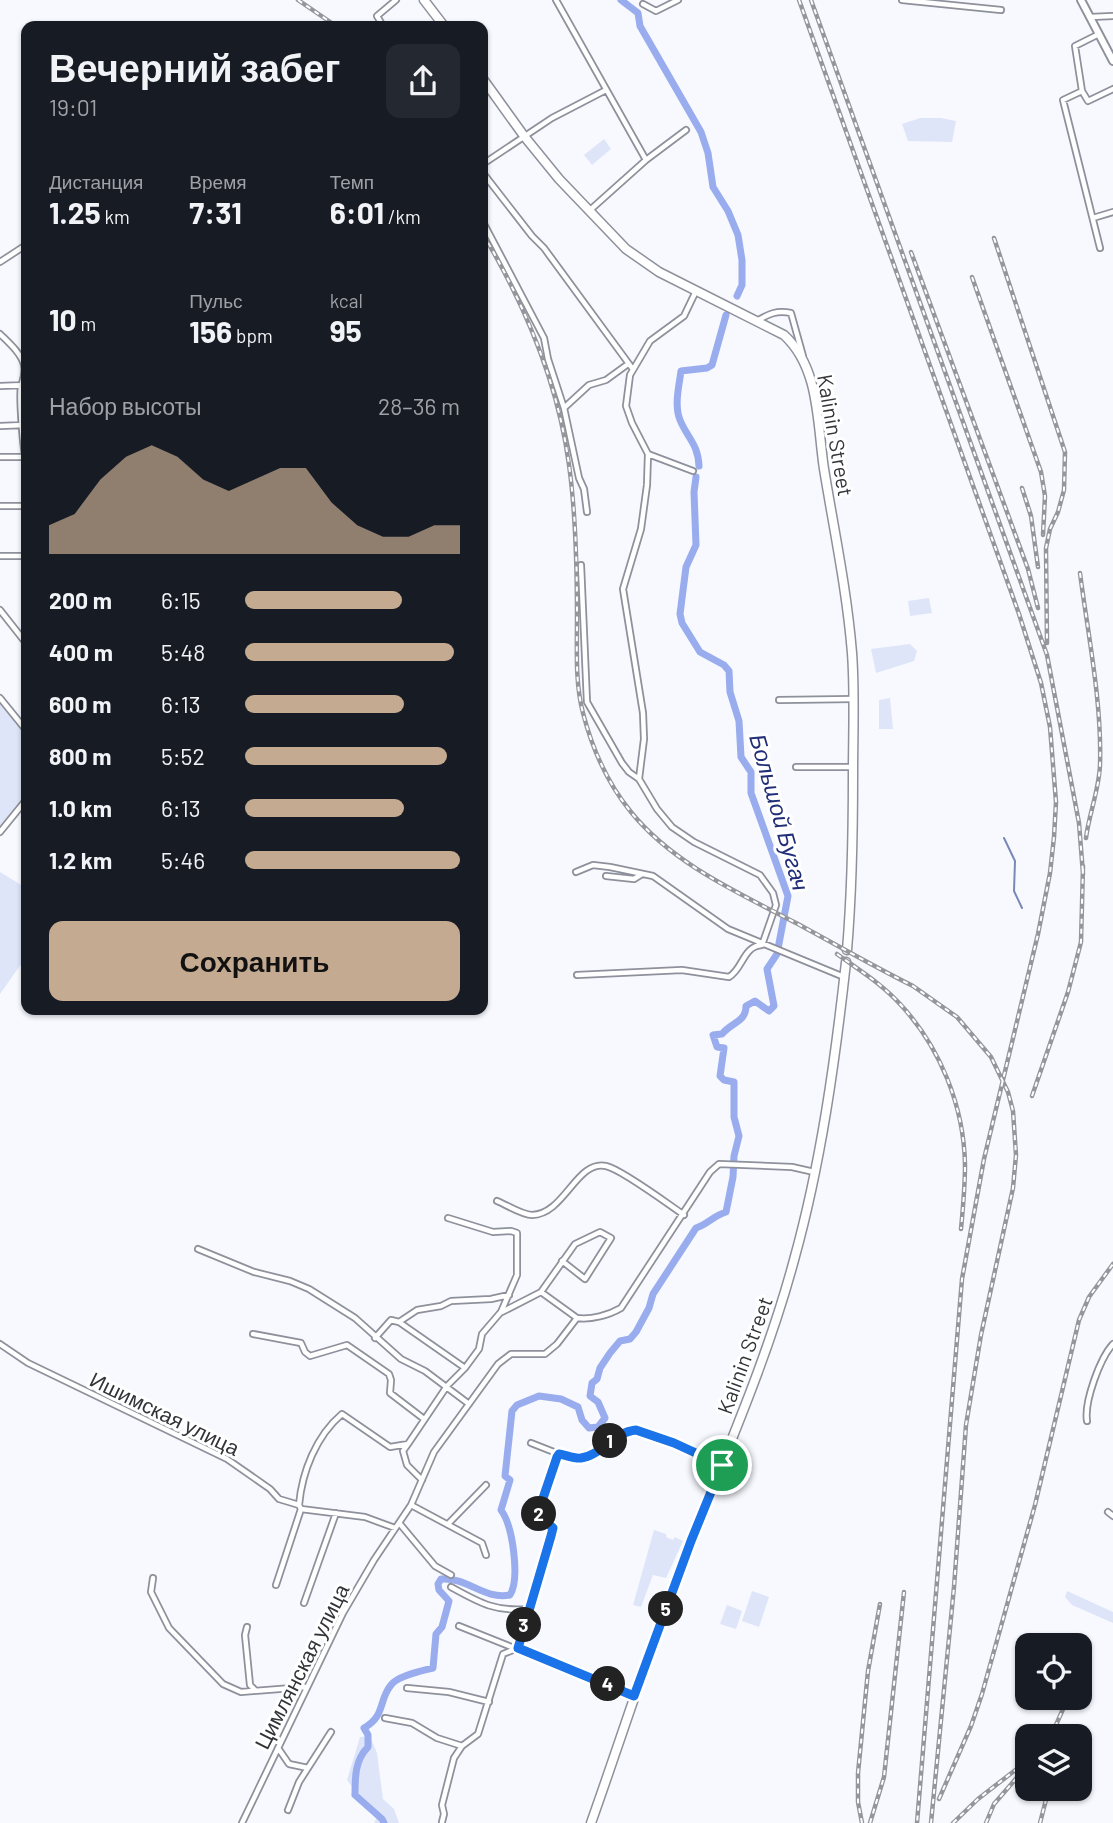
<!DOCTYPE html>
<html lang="ru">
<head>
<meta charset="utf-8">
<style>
	:root { --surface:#171b24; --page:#242831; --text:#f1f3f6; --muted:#9ea1a6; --accent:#c4aa90 }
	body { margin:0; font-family:Barlow,sans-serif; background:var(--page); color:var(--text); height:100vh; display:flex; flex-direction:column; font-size:26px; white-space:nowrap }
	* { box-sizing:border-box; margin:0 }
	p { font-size:23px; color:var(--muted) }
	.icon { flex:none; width:38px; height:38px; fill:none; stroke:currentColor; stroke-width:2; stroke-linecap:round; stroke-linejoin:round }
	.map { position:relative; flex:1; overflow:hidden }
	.details { position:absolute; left:21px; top:21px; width:467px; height:994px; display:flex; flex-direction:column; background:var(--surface); border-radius:14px; box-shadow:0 2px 5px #0004 }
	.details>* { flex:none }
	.controls { position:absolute; left:1015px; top:1633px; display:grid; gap:14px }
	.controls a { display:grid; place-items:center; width:77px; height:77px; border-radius:14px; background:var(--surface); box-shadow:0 2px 5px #0004; font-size:35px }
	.pin { position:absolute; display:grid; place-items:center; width:60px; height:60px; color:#fff; margin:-30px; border:4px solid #fff; border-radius:50%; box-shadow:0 2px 7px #0007 }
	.km { position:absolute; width:35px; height:35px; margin:-18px; border-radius:50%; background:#222; color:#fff; font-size:19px; line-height:35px; text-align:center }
	.round { display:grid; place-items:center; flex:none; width:74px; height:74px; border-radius:14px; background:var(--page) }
	.summary { display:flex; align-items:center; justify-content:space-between; height:119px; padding:0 28px }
	h1 { font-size:38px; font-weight:700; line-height:52px }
	.metrics { display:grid; grid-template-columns:repeat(3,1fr); gap:10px; height:119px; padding:7px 28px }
	.metrics div { display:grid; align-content:center }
	.metrics b { font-size:30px; font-weight:700 }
	.metrics small { font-size:19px; font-weight:400 }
	.metrics p { font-size:19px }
	.chart { height:196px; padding:14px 28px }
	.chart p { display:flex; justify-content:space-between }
	.chart svg { width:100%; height:126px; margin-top:7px; fill:var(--accent); opacity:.7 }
	.action { display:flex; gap:14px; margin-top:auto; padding:14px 28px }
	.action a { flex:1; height:80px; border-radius:14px; background:var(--accent); color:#111; font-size:28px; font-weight:700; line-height:80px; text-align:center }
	ul { padding:0 28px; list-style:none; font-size:23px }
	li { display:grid; grid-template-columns:112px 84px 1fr; align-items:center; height:52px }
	li i { height:18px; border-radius:9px; background:var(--accent) }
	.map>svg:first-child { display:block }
	.green { fill:#dfe5f9 }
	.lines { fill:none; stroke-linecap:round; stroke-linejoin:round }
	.stream { stroke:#7a88b7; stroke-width:2 }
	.river { stroke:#98acee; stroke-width:7 }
	.minor-casing { stroke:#8e919b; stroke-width:8 }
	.tertiary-casing { stroke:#8e919b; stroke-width:10 }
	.primary-casing { stroke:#8e919b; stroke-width:11 }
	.minor { stroke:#fff; stroke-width:4.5 }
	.tertiary { stroke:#fff; stroke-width:6 }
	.primary { stroke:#fff; stroke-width:8 }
	.rail-casing { stroke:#94969b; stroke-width:4.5 }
	.rail { stroke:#fff; stroke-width:2; stroke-dasharray:5; stroke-linecap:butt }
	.route-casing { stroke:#fff; stroke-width:14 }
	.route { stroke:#1a73e8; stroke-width:9 }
	.labels { text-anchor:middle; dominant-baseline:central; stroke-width:6; stroke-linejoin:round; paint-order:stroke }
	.street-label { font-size:21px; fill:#333438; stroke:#fff }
	.water-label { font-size:23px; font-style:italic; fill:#202d77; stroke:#fff }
</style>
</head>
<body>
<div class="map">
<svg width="1113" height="1823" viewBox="0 0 1113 1823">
	<rect width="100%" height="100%" fill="#f7f9ff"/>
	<!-- green -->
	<path class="green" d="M920,118H941L956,121L952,142L908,141L902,124Z
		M604,139L611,149L592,165L584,155Z
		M929,598L932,613L910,616L908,601Z
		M910,644L917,651L914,661L876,673L871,649Z
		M890,698L893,729H879V700Z
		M0,704L26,736V796L0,830Z
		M0,872L26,888V957L0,994Z
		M654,1530L666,1534V1537L673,1540L675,1537L683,1541L666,1578L653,1575L641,1607L633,1605Z
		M752,1591L769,1597L759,1627L742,1621Z
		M1067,1591L1113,1612V1623L1072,1605L1065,1597Z
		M727,1605L742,1611L736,1629L720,1624Z
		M370,1736L377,1753L383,1799L394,1809L399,1823H374L377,1817L351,1796L353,1788L347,1780L360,1737Z"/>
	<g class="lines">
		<!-- stream -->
		<path class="stream" d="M1004,838L1015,861L1014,891L1022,908"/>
		<!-- river -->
		<path class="river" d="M621,0L638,13L640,26L701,132L708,153L713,187L728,211L738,235L742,260V285L737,296
			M699,466C698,444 688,439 680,420C674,405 679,386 681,371L707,368L712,365L726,315
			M384,1823L382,1819L355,1795C355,1777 355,1760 368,1747V1735L364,1728C386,1715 378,1701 391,1685C397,1676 422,1671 433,1668L436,1634L442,1627L449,1601L439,1590L438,1584L441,1579C468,1577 483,1600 510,1595C520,1579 513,1526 501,1510L510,1480L505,1476L512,1411L517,1405L539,1396L561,1399L578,1407L582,1420L589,1428L598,1427L605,1418L598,1402L590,1396L592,1383L597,1379L600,1368L610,1353L620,1341L630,1339L636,1332L649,1308L653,1294L696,1228C708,1224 713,1216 726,1212L733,1177L734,1156L739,1136L734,1117V1082L724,1080L720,1076L724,1048L717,1047L713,1035L722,1034C732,1022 746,1022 746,1006L755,1001L769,1011L774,1006L767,969L777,954L788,896L751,793V772L741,757L739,721L730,692L729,671L724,665L700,652L682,623L680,614L686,567L696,545L694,492L696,477"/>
		<!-- minor casing -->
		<g class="minor-casing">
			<path id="minor" d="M556,0L646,160
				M902,0L1001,10
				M643,4L656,11L678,0
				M1090,17L1113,16
				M383,26L377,16L396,0
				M1099,34L1075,46L1082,91L1063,100L1100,248
				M1082,91L1088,101L1113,89
				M483,164L552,118L606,90
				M483,173L532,236L544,248L632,368
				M589,211L646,160L686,130
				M1093,218L1113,212
				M483,222L544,338L548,359L564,408L579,478L584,489L587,512
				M0,262L26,245
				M757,321C768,314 777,310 791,313L803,356
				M0,334C8,342 21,353 24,365C26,373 23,379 21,387C19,398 23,449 26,460
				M0,386L26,385
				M564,408L589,385L606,380L628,364
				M0,426L24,425
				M0,457H26
				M693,471L648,454L632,423L626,406L630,375L650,341L684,316L696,291
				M0,506H26
				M0,556H26
				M581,565L587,702L622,763L629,772L639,779
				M0,610L26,643
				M0,698L26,730
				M779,700L854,699
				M796,767H853
				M0,832L26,800
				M576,872L593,865L610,867L653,876L728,929L844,977
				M606,876L634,879L642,874
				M577,975L682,970L729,977C743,969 743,946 762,945L776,905L773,893L760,875L694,842L672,827L657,809L639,779L644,739L643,713L623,589L641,529L647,485L648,454
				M497,1201C507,1205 522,1215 532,1215C565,1214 576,1160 606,1166C621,1169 668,1204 684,1215
				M448,1218L493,1232L511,1231L517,1233V1275L501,1312
				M198,1249L254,1272L290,1281L309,1289L355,1318L401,1359L425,1371L469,1404
				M541,1292L575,1244L600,1232L611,1238L585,1279L562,1261
				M399,1322L465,1368
				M253,1334L301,1343L305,1352L310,1356L347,1345L389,1374L391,1380L390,1393L424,1419
				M375,1338L391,1320L399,1322L417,1310L441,1306L451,1301L491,1299L509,1295
				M0,1344L28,1363L227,1459L270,1489L279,1499L299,1505L301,1509L365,1517L395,1528
				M1087,1421C1084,1402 1100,1358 1113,1344
				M531,1443L559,1454
				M408,1444L447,1386L465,1368L479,1349L482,1334L500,1313L541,1292L577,1318
				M299,1505C302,1472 316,1436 342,1414L390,1447L408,1444L403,1451L407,1465L422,1480
				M411,1505L482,1543L486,1555
				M1108,1512L1113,1516
				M400,1524L435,1566L451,1575
				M448,1524L486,1485
				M153,1578L151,1592L169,1628L223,1684L241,1692L305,1687
				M276,1585L301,1509
				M451,1587C480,1603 495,1612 529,1609
				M304,1603L336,1513
				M459,1626L634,1696
				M247,1627L245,1635L250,1685L255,1690
				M407,1688L449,1692L489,1702
				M385,1718L412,1723L437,1738L462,1746
				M278,1748L289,1764L308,1768
				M288,1810L299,1782L331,1732
				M442,1822L444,1814L442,1805L454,1758L462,1746L478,1734L503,1654L518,1648L551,1536L553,1528L539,1516V1510L559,1454C565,1455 573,1459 580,1458C600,1457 613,1431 633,1430C652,1429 702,1456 721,1465
				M242,1823L343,1613L374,1560L411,1505L434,1452L498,1364L511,1354H545L557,1344L577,1318C591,1320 609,1315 621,1308L710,1172L719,1164L792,1167L814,1172"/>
		</g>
		<!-- tertiary casing -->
		<g class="tertiary-casing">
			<path id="tertiary" d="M1081,0L1113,61"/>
		</g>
		<!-- primary casing -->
		<g class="primary-casing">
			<path id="primary" d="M424,0L444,26
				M483,79L524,136L559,179L626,249L659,272L784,335C820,368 817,423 824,469C834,530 847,591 852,653C855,693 853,734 853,775C853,833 852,891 847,950
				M591,1823C624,1730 654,1635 690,1543C727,1450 768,1357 794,1260C821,1163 835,1062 846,962"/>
		</g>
		<!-- minor -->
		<use href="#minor" class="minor"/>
		<!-- tertiary -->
		<use href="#tertiary" class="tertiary"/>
		<!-- primary -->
		<use href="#primary" class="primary"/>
		<!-- rail casing -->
		<g class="rail-casing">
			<path id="rail" d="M298,0L336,26
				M799,0L1019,614L1041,683L1050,727L1056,802L1054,837L1050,873L1038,934L984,1159L962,1279L917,1823
				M811,0L1047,655L1079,823L1083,874
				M483,234C525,305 558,383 569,465C576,515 577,567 577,618C577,649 575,683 583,713C592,748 608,784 631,812C673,864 739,893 796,923C835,944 873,966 913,986L957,1017L991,1057L1008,1092L1013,1111L1016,1155L1013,1188L981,1335L966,1425L954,1587L931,1823
				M994,238L1065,452L1064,490L1058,512L1050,529L1046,548L1047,643
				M911,252L1028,569L1038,608
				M972,277L1041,472L1045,496L1043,535
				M1022,488L1031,516L1038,567
				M1080,573C1088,635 1102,702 1100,765C1099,790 1089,814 1086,838
				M837,954C859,970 882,984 900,1004C940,1047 964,1106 965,1165C965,1186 963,1208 961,1229
				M1032,1096L1068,992L1081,942L1083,866
				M1051,1736L1068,1698
				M939,1799L971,1726L982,1694L1035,1505L1079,1320L1089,1297L1113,1264
				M862,1823L858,1802V1773L868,1671L880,1604
				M870,1823L884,1777L904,1592
				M953,1823L978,1799L1027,1761
				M986,1823L994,1804L1020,1774
				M1040,1823L1049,1788"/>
		</g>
		<!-- rail -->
		<use href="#rail" class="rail"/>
	</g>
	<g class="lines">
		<!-- route casing -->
		<g class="route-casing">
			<path id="route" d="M636,1430L674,1443L722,1465L691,1541L634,1696L518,1648L551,1536L553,1528L539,1516V1510L557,1457L559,1454C566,1455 574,1459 581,1458C600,1456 614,1432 636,1430Z"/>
		</g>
		<!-- route -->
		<use href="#route" class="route"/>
	</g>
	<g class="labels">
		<!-- street labels -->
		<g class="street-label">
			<text transform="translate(836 435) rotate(80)">Kalinin Street</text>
			<text transform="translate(744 1355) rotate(-70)">Kalinin Street</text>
			<text transform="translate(165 1413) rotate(26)">Ишимская улица</text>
			<text transform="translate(301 1666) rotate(-63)">Цимлянская улица</text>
		</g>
		<!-- water labels -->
		<g class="water-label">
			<text transform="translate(780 812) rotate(74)">Большой Бугач</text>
		</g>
	</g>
</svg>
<div class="controls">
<a><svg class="icon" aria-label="locate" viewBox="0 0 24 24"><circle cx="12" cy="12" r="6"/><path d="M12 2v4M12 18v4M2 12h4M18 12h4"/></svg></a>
<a><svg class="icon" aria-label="layers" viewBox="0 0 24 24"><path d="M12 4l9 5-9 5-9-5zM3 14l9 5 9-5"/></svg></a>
</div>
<div class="pin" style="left:722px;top:1465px;background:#1e9e55"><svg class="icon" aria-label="arrive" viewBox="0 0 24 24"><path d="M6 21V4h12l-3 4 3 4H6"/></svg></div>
<b class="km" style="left:610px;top:1441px">1</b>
<b class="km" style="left:539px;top:1514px">2</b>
<b class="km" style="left:524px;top:1625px">3</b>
<b class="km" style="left:608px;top:1684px">4</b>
<b class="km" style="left:666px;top:1609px">5</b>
<section class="details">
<div class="summary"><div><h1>Вечерний забег</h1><p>19:01</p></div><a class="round"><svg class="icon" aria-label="share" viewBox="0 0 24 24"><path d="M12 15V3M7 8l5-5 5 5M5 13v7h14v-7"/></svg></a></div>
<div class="metrics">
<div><p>Дистанция</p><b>1.25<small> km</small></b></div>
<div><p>Время</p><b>7:31</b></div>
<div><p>Темп</p><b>6:01<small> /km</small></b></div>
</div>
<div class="metrics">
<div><b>10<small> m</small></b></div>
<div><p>Пульс</p><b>156<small> bpm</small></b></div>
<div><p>kcal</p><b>95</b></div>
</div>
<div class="chart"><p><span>Набор высоты</span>28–36 m</p>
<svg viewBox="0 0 160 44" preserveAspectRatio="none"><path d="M0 44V34L10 30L20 18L30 10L40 6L50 10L60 18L70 22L80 18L90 14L100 14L110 26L120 34L130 38L140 38L150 34L160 34V44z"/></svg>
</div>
<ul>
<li><b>200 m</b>6:15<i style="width:73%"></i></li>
<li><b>400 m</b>5:48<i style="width:97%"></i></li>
<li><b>600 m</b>6:13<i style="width:74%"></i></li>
<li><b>800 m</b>5:52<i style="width:94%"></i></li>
<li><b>1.0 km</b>6:13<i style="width:74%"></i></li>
<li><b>1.2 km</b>5:46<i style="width:100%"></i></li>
</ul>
<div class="action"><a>Сохранить</a></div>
</section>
</div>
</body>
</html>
